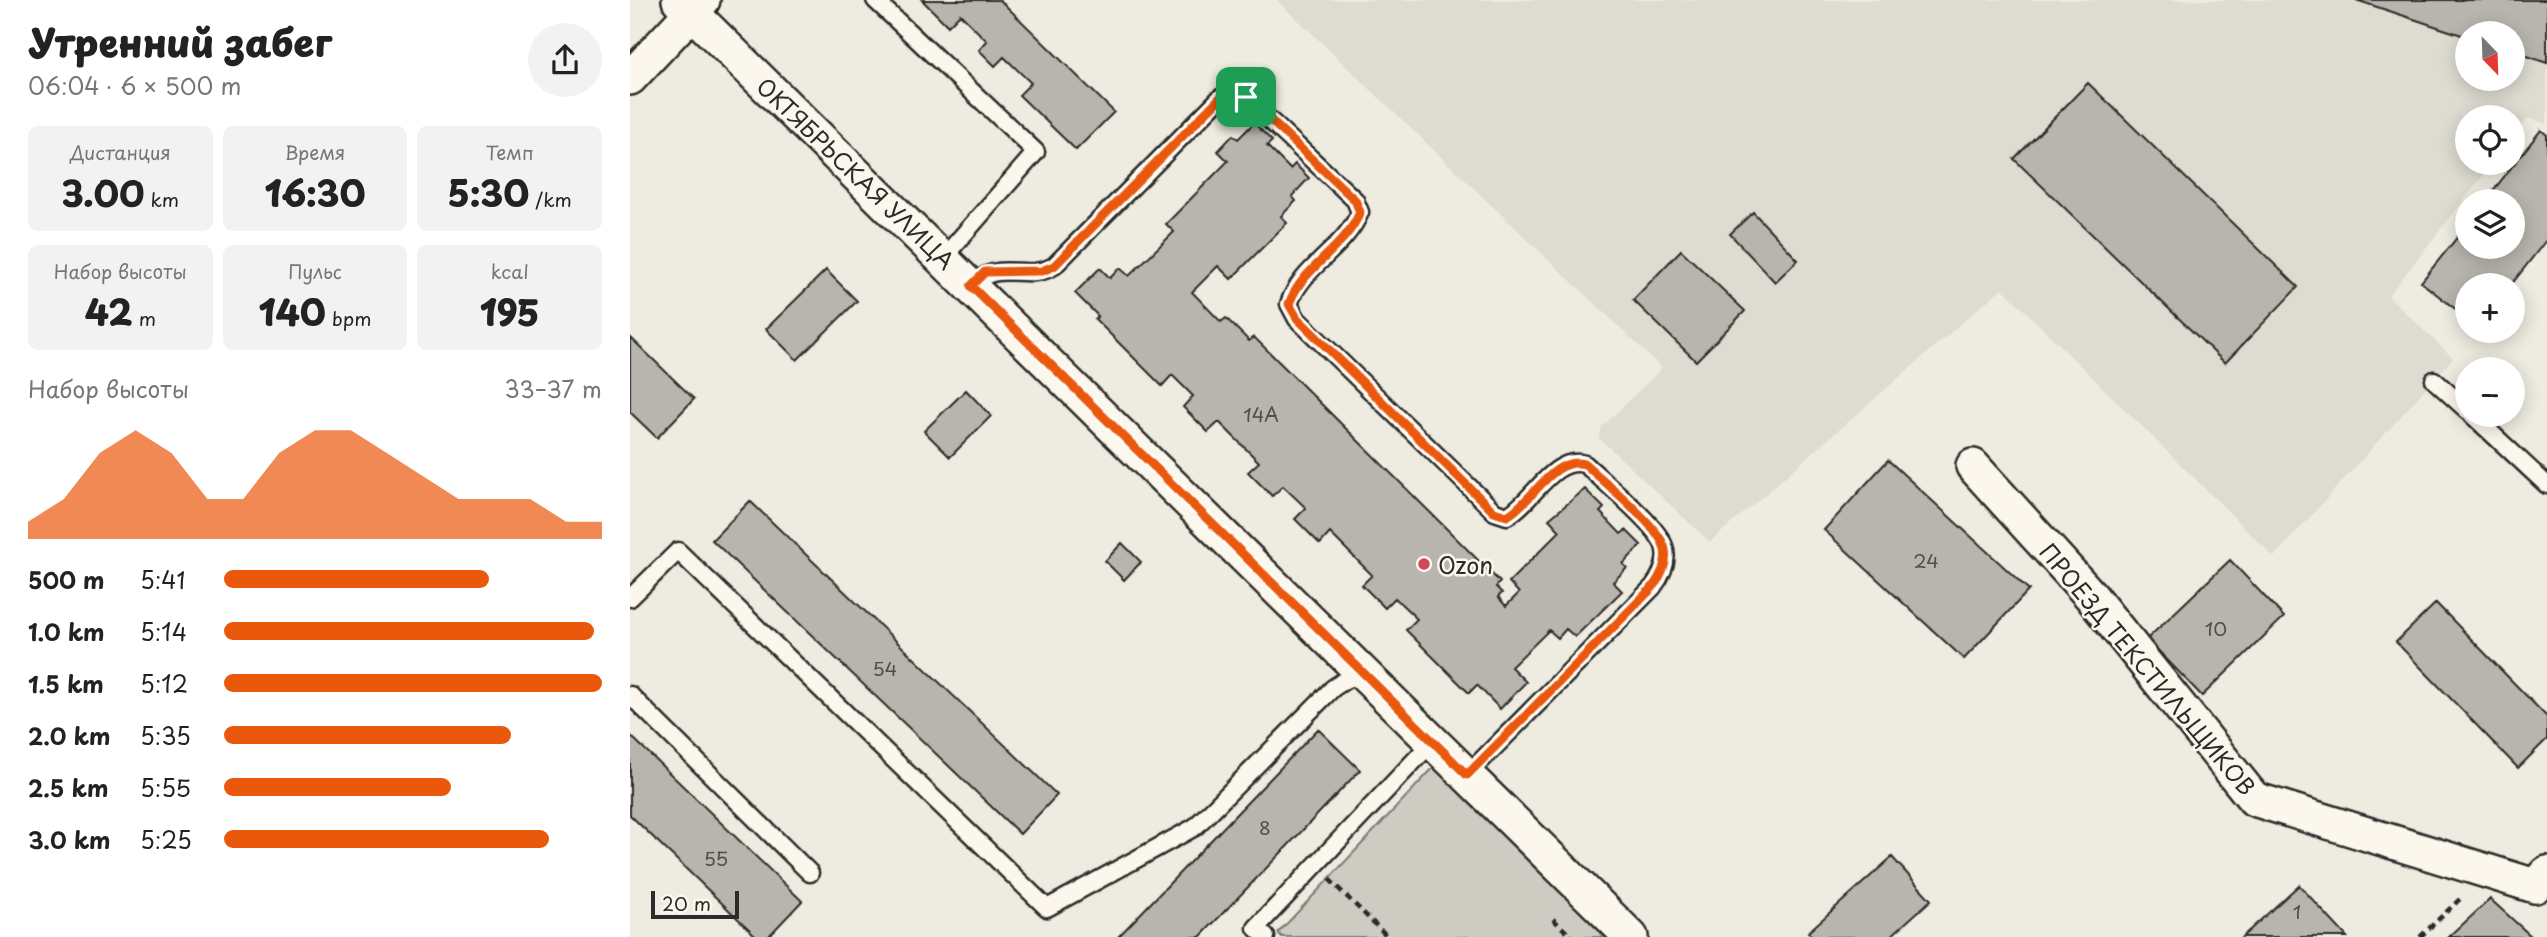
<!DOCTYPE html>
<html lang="ru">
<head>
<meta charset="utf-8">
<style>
	:root { --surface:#fff; --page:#f2f2f2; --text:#222; --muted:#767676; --accent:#ea580c }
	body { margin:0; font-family:"Playpen Sans",sans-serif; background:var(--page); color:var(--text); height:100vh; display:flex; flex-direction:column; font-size:26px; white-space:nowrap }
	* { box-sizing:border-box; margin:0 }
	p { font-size:23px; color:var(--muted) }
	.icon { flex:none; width:38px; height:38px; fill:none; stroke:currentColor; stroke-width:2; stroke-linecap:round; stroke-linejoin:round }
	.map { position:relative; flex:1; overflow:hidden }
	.drawer { display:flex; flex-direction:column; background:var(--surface); width:630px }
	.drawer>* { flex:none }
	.needle { width:46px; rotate:157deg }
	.fabs { position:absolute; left:1825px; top:21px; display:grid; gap:14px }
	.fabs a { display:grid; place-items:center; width:70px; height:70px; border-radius:50%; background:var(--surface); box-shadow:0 4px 18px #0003; font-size:35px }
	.scale { position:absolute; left:21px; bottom:18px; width:88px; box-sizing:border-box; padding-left:7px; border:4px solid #2b2b2b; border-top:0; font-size:19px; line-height:24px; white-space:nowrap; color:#2b2b2b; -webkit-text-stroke:5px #fbf7ec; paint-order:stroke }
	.pin { position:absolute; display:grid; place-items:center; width:60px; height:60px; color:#fff; margin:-30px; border-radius:14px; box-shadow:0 4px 10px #0006 }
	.round { display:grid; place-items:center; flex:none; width:74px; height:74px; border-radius:37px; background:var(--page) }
	.overview { display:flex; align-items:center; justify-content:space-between; height:119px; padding:0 28px }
	h1 { font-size:38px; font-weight:800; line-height:52px }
	.figures { display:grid; grid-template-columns:repeat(3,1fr); gap:10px; height:119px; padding:7px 28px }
	.figures div { display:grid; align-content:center; border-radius:10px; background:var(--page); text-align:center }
	.figures b { font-size:35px; font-weight:800 }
	.figures small { font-size:19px; font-weight:400 }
	.figures p { font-size:19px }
	.chart { height:196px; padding:14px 28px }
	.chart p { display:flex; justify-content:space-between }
	.chart svg { width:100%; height:126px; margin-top:7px; fill:var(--accent); opacity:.7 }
	ul { padding:0 28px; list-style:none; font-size:23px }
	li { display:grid; grid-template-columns:112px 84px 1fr; align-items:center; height:52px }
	li i { height:18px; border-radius:9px; background:var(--accent) }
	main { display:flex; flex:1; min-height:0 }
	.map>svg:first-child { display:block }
	.built { fill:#dedbd1; fill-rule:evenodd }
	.green { fill:#cecbc2; stroke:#7c7b76; stroke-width:2 }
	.building { fill:#b8b5ae; stroke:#2b2b2b; stroke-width:2 }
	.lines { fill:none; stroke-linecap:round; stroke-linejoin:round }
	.lane-casing { stroke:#2b2b2b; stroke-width:21 }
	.street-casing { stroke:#2b2b2b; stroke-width:38 }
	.path { stroke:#2b2b2b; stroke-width:4.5; stroke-dasharray:7 5; stroke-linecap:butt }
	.lane { stroke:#fbf7ec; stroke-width:16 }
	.street { stroke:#fbf7ec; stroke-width:33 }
	.route-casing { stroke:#fff; stroke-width:14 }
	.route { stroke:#ea580c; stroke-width:9 }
	.poi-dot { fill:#d1495b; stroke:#fbf7ec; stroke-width:2.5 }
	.labels { text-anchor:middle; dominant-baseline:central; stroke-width:5; stroke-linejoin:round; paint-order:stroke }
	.number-label { font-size:19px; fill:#4e4e4c }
	.street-label { font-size:23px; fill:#2b2b2b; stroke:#fbf7ec }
	.poi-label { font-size:23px; fill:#2b2b2b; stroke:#fbf7ec; text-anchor:start }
</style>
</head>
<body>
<main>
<section class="drawer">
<div class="overview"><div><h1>Утренний забег</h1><p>06:04 · 6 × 500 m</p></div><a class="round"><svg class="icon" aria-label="share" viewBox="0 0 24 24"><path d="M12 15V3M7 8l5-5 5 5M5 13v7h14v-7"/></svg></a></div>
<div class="figures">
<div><p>Дистанция</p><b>3.00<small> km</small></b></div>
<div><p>Время</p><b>16:30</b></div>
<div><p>Темп</p><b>5:30<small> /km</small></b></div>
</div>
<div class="figures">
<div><p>Набор высоты</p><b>42<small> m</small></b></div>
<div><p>Пульс</p><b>140<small> bpm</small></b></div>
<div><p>kcal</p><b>195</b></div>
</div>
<div class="chart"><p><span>Набор высоты</span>33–37 m</p>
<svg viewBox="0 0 160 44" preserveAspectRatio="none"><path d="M0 44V38L10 30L20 14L30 6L40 14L50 30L60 30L70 14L80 6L90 6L100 14L110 22L120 30L130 30L140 30L150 38L160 38V44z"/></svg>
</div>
<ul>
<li><b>500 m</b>5:41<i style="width:70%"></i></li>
<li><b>1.0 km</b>5:14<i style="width:98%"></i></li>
<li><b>1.5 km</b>5:12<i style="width:100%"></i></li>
<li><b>2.0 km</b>5:35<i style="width:76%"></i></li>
<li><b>2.5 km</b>5:55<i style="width:60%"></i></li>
<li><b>3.0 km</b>5:25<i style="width:86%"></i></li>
</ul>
</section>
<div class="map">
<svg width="1917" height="937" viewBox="0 0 1917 937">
	<rect width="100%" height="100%" fill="#eeebe0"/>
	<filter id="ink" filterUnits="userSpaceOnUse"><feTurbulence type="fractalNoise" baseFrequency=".0143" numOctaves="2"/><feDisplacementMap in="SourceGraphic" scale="14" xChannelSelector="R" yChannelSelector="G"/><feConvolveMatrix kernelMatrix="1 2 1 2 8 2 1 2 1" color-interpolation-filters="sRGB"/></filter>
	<g filter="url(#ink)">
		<!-- built -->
		<path class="built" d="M647,0H1917V124L1898,118L1883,137V117H1838V163H1863L1758,296L1823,358L1644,557L1372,288L1080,542L969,438L972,427L1032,368ZM1838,33H1883V79H1838Z"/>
		<!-- green -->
		<path class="green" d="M805,766L978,937H652L648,933Z"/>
		<!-- building -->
		<path class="building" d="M292,0H370L484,112L446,150L389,95L401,83L374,57L365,66L349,50L357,41L330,14L318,26Z
			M1726,0H1917V63L1883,51V33H1838V37Z
			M1458,83L1668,287L1595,363L1384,159Z
			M624,123L642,141L637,146L660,169L665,164L679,178L662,196L666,201L651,216L657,223L601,279L588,266L562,292L591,322L596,318L619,341L624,337L862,574L870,582L866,587L872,593L868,597L876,606L889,593L879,582L930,531L919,519L955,489L974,508L970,512L991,534L996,530L1011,545L993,564L997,568L983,582L992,591L945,637L936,629L928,638L919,630L881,667L896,682L870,709L847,685L839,693L776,630L787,619L765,598L755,608L732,585L742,575L700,533L690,544L665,519L676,508L653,486L642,496L618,472L629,462L589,422L578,432L553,407L563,396L542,375L532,386L465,319L468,316L445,293L470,268L480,278L490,268L499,276L544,232L536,224L598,161L588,151L603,135L608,139Z
			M1911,130L1917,135V239L1881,285H1838V319L1791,282L1838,224V247H1883V201H1855Z
			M1123,212L1168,260L1145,282L1100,234Z
			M1051,250L1115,311L1066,361L1003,300Z
			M196,270L227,301L167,360L136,329Z
			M0,337L64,399L27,438L0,412Z
			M336,390L361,416L320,457L294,431Z
			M1258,460L1399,590L1334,659L1194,530Z
			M120,501L427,795L390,834L82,540Z
			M492,543L511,562L494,580L475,561Z
			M1600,560L1654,617L1572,696L1517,639Z
			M1806,603L1917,717V739L1888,768L1766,642Z
			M688,729L730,770L648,856L570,937H488Z
			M0,735L172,901L138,937H127L0,815Z
			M1262,857L1301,900L1260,937H1182L1178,932Z
			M1669,885L1717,937H1612Z
			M1860,899L1902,937H1819Z"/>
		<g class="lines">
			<!-- lane casing -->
			<g class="lane-casing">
				<path id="lane" d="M245,0L406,152L313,258
					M341,286C370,257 395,283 424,266L590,98L605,92L616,98L725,200L730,212C715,249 671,267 659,304L667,319L865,512L877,516C903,502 923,455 955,464C973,481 1027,525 1034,546C1039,561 1032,575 1023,587L837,775
					M1804,380L1838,411
					M1842,415L1917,485
					M0,598L48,551L417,908L565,827L703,688L732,669
					M0,695L180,873
					M636,937L626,928L803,741"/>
			</g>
			<!-- street casing -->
			<g class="street-casing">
				<path id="street" d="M49,0L1001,937
					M0,78L73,0
					M1343,466L1461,596L1624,799L1905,886L1917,873"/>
			</g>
			<!-- path -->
			<path class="path" d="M699,879L758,937
				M923,919L942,937
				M1790,937L1833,896"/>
			<!-- lane -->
			<use href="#lane" class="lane"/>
			<!-- street -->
			<use href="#street" class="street"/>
		</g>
	</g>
	<g class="lines" filter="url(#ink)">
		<!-- route casing -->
		<g class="route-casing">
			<path id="route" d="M605,92L616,97L725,200L730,212C715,249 672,267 659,304L667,318L864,512L877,516C903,502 923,455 955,464C973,481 1027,525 1034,546C1039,561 1032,575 1023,587L837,775L341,286L355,272L412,271L424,266L590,98Z"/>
		</g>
		<!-- route -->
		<use href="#route" class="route"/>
	</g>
	<!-- markers -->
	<circle class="poi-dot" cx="794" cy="564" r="7"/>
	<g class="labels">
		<!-- number labels -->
		<g class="number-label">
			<text x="631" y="414">14А</text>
			<text x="1296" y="560">24</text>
			<text x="1586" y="628">10</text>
			<text x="255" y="668">54</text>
			<text x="635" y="827">8</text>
			<text x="86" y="858">55</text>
			<text x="1667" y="911">1</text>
		</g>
		<!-- street labels -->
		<g class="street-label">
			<text transform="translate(226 173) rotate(44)">ОКТЯБРЬСКАЯ УЛИЦА</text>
			<text transform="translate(1518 669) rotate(50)">ПРОЕЗД ТЕКСТИЛЬЩИКОВ</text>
		</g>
		<!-- poi labels -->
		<g class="poi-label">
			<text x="808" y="564">Ozon</text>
		</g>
	</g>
</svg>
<div class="fabs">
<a><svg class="needle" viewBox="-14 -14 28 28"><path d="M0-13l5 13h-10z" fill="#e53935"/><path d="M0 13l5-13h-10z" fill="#767676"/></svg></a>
<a><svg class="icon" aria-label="locate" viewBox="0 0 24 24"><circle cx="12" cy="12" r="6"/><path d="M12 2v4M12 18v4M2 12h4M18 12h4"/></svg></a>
<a><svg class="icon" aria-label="layers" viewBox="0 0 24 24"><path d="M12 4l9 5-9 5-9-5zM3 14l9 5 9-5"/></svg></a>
<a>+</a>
<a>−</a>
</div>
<div class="scale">20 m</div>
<div class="pin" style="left:616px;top:97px;background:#1e9e55"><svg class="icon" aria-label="arrive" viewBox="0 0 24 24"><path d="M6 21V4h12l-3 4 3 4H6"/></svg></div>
</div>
</main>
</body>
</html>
